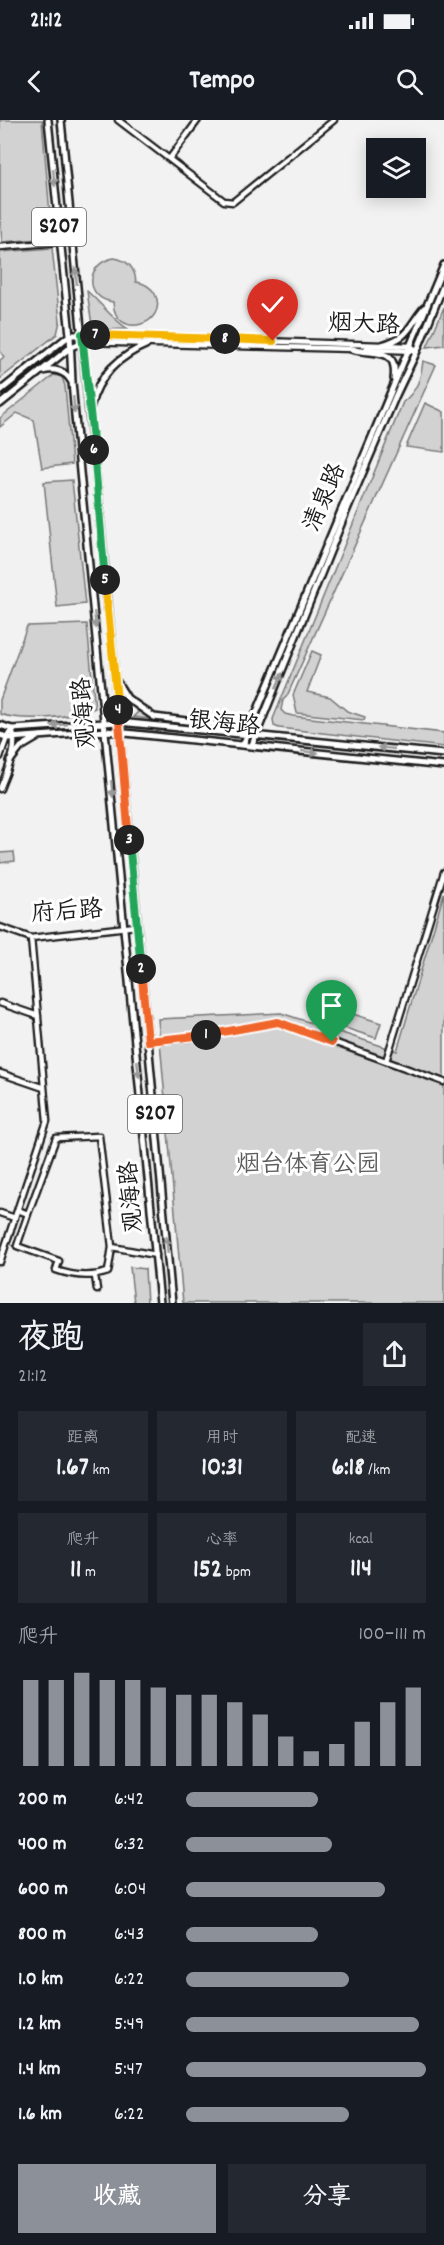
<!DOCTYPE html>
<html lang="zh">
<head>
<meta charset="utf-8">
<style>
	:root { --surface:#171b24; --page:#242831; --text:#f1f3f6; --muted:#9ea1a6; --accent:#8c9099 }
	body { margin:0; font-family:Dekko,"LXGW WenKai TC",sans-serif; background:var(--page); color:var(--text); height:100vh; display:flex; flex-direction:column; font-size:22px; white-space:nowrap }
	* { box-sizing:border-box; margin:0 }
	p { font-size:20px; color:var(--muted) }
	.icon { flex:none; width:33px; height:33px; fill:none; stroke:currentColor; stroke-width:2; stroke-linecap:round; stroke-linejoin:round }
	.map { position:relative; height:1183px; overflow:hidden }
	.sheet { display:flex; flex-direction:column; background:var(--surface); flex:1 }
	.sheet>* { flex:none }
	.controls { position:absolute; left:366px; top:18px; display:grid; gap:12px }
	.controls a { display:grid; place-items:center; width:60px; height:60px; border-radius:0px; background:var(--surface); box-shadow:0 3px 15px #0003; font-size:30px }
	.pin { position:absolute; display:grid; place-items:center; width:51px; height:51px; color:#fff; margin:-62px -26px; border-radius:50% 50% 50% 0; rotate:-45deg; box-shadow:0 0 6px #0007 }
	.pin .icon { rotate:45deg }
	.km { position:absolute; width:30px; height:30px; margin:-15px; border-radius:50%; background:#222; color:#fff; font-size:16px; line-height:30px; text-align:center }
	.round { display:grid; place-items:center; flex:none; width:63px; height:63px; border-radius:0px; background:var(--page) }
	.overview { display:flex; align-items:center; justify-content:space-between; height:102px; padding:0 18px }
	h1 { font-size:33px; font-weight:700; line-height:45px }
	.figures { display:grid; grid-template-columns:repeat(3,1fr); gap:9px; height:102px; padding:6px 18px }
	.figures div { display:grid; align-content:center; border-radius:0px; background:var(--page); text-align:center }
	.figures b { font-size:26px; font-weight:700 }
	.figures small { font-size:16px; font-weight:400 }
	.figures p { font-size:16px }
	.chart { height:168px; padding:12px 18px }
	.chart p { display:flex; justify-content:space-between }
	.chart svg { width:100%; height:108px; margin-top:6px; stroke:var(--accent); stroke-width:6 }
	.button { display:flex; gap:12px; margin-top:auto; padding:12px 18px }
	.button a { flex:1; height:69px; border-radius:0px; background:var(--accent); color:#fff; font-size:24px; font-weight:700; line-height:69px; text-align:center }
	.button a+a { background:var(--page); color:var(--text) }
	ul { padding:0 18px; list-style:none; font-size:20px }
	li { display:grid; grid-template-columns:96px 72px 1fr; align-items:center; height:45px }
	li i { height:15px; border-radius:8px; background:var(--accent) }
	.status { display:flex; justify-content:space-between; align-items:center; height:42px; padding:0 30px; background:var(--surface); direction:ltr }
	.status svg { height:16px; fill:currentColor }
	header { display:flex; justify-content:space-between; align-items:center; height:78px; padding:0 18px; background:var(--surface); font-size:27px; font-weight:700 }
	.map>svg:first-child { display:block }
	.green { fill:#d2d2d2; stroke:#777; stroke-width:1.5 }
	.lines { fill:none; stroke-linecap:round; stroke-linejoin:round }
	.minor-casing { stroke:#1c1c1c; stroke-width:9 }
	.major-casing { stroke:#1c1c1c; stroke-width:10 }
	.minor { stroke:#fff; stroke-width:4.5 }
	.major { stroke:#fff; stroke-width:5 }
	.oneway { fill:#999 }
	.split-1-casing { stroke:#fff; stroke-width:12 }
	.split-2-casing { stroke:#fff; stroke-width:12 }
	.split-3-casing { stroke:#fff; stroke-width:12 }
	.split-4-casing { stroke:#fff; stroke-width:12 }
	.split-5-casing { stroke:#fff; stroke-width:12 }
	.split-6-casing { stroke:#fff; stroke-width:12 }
	.split-7-casing { stroke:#fff; stroke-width:12 }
	.split-8-casing { stroke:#fff; stroke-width:12 }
	.split-9-casing { stroke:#fff; stroke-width:12 }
	.split-1 { stroke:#f0652b; stroke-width:8 }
	.split-2 { stroke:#f0652b; stroke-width:8 }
	.split-3 { stroke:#22a559; stroke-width:8 }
	.split-4 { stroke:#f0652b; stroke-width:8 }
	.split-5 { stroke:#f5b400; stroke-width:8 }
	.split-6 { stroke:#22a559; stroke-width:8 }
	.split-7 { stroke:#22a559; stroke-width:8 }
	.split-8 { stroke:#f5b400; stroke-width:8 }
	.split-9 { stroke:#f5b400; stroke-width:8 }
	.labels { text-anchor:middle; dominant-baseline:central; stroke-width:6; stroke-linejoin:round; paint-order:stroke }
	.shield { fill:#fff; stroke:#606060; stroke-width:1.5 }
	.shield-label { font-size:22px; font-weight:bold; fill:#1c1c1c }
	.street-label { font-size:24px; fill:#1c1c1c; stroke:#fff }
	.park-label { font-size:24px; fill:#5c5c5c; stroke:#fff }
</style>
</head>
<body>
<div class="status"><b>21:12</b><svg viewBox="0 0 49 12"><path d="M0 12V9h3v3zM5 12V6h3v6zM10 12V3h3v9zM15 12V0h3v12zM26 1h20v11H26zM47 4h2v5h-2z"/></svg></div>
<header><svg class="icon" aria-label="back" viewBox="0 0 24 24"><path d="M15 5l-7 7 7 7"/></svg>Tempo<svg class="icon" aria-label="search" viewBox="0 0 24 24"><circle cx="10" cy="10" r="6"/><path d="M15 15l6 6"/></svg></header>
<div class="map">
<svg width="444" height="1183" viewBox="0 0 444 1183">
	<rect width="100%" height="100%" fill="#f2f2f2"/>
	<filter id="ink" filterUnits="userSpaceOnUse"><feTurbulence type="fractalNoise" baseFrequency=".0167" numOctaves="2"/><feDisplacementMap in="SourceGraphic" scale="12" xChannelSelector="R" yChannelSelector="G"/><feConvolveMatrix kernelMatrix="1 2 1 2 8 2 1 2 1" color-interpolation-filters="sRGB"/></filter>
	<g filter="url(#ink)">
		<!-- green -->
		<path class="green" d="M0,0H42L52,118L2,122L0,96Z
			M52,128L60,201L57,214L0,259V240L4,237L0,231V132Z
			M114,138C128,140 135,148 136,162C145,163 151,167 155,174C170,204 115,222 113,182C84,178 85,143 114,138Z
			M87,171C102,184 112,199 128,209L99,210L92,205Z
			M444,187V225L427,227Z
			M423,241L436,245L287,576L283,580L281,590L285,594L293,596L444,613V627L279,608L274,606L273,599L403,282C417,271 421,258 423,241Z
			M54,255L62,257L65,266L72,344L42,348L34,300L17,293L0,307V298Z
			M425,283L444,292V332L406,327Z
			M72,360L85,484L57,487L44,362Z
			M87,504L95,588C73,598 23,602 0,594V580L27,506Z
			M312,531L321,535L307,572L330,577L347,591L365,597L364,600L297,593L293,575Z
			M140,590L150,597L216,606V608L133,597Z
			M14,732L15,741L0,743V733Z
			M444,773V1183H183L158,899L281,893L397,931Z
			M350,893L381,903L376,918L345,908Z
			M130,1147L145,1149L147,1183H134Z"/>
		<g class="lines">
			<!-- minor casing -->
			<g class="minor-casing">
				<path id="minor" d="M118,0L224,81L233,82L334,0
					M170,38L198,0
					M0,127L60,122
					M82,215L411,226L417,231
					M83,222L354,229
					M366,229L417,231
					M0,637L7,617L12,609
					M0,669C7,650 19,629 12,609
					M0,807L31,818L136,806
					M0,883L38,896
					M148,921L188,918L278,902L444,962
					M386,941L444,752
					M0,953L44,968
					M18,1090L28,1094L56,1018L99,1016L112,1127L156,1135
					M0,1093L15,1098
					M28,1094L17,1126L59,1141L56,1150C73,1156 90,1158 108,1152L112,1127
					M0,1142L47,1001L31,818
					M95,1156L97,1170"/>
			</g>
			<!-- major casing -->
			<g class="major-casing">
				<path id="major" d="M48,0L70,215L72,262L80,352L160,1183
					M61,0L89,292L95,342L172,1183
					M382,225C410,217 408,207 424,188
					M351,229C374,236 398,225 394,259
					M43,251C54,248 66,251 71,261
					M0,271L70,215H82
					M0,284L71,227L83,222
					M90,288C98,255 119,236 150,223
					M117,562L127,578L154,597L219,605L238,611
					M0,605L12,609L119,602L444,634
					M0,615L10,618L106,611L444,646
					M243,625L444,145
					M252,625L346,392L396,275L417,231L444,164
					M10,641L21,627L38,617"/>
			</g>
			<!-- minor -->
			<use href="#minor" class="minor"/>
			<!-- major -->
			<use href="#major" class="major"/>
		</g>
		<!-- one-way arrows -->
		<defs><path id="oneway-solid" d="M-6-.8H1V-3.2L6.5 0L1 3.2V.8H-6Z" transform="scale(1.5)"/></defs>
		<g class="oneway">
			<use href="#oneway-solid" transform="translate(54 58) rotate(84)"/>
			<use href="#oneway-solid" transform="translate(76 156) rotate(-95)"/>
			<use href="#oneway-solid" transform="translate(74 285) rotate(85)"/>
			<use href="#oneway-solid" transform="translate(95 500) rotate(84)"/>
			<use href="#oneway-solid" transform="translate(279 561) rotate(-67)"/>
			<use href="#oneway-solid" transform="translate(59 605) rotate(175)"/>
			<use href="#oneway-solid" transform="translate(386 628) rotate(-174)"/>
			<use href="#oneway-solid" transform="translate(310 632) rotate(6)"/>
			<use href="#oneway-solid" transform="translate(112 669) rotate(84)"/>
			<use href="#oneway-solid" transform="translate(138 949) rotate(84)"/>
			<use href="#oneway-solid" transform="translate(167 1125) rotate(-95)"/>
		</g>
	</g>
	<g class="lines" filter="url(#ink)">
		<!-- split-1 casing -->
		<g class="split-1-casing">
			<path id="split-1" d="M206,915L278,902L332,922"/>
		</g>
		<!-- split-2 casing -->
		<g class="split-2-casing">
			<path id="split-2" d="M141,849L148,921L206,915"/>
		</g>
		<!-- split-3 casing -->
		<g class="split-3-casing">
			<path id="split-3" d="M129,720L141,849"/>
		</g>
		<!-- split-4 casing -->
		<g class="split-4-casing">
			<path id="split-4" d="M118,590L129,720"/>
		</g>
		<!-- split-5 casing -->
		<g class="split-5-casing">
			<path id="split-5" d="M105,460L118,590"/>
		</g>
		<!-- split-6 casing -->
		<g class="split-6-casing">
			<path id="split-6" d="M94,330L105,460"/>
		</g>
		<!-- split-7 casing -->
		<g class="split-7-casing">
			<path id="split-7" d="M94,330L82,214L95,215"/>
		</g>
		<!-- split-8 casing -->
		<g class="split-8-casing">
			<path id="split-8" d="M95,215L225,219"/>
		</g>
		<!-- split-9 casing -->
		<g class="split-9-casing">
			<path id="split-9" d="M225,219L273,221"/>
		</g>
		<!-- split-1 -->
		<use href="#split-1" class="split-1"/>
		<!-- split-2 -->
		<use href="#split-2" class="split-2"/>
		<!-- split-3 -->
		<use href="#split-3" class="split-3"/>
		<!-- split-4 -->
		<use href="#split-4" class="split-4"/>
		<!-- split-5 -->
		<use href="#split-5" class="split-5"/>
		<!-- split-6 -->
		<use href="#split-6" class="split-6"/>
		<!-- split-7 -->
		<use href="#split-7" class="split-7"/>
		<!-- split-8 -->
		<use href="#split-8" class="split-8"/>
		<!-- split-9 -->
		<use href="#split-9" class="split-9"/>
	</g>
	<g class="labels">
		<!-- shield labels -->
		<g class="shield">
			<rect x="32" y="88" width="54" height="38" rx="4.5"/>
			<rect x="128" y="975" width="54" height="38" rx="4.5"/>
		</g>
		<g class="shield-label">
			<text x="59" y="107">S207</text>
			<text x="155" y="994">S207</text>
		</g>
		<!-- street labels -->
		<g class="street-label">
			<text transform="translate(364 206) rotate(2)">烟大路</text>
			<text transform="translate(326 378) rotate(-67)">清泉路</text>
			<text transform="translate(86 593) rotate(-95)">观海路</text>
			<text transform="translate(224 605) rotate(6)">银海路</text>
			<text transform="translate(67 793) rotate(-4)">府后路</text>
			<text transform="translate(133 1077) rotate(-95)">观海路</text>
		</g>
		<!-- park labels -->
		<g class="park-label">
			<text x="308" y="1046">烟台体育公园</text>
		</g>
	</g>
</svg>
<div class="controls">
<a><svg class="icon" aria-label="layers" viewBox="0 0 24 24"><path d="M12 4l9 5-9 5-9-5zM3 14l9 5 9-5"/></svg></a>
</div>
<div class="pin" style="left:332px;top:922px;background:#1e9e55"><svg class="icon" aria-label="arrive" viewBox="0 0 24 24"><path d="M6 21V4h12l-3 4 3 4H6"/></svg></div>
<div class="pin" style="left:273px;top:221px;background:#d93025"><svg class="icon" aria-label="check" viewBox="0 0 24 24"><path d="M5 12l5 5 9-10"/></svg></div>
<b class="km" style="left:206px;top:915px">1</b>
<b class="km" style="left:141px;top:849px">2</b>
<b class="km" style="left:129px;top:720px">3</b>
<b class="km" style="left:118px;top:590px">4</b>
<b class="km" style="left:105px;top:460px">5</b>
<b class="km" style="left:94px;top:330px">6</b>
<b class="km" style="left:95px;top:215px">7</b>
<b class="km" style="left:225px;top:219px">8</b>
</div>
<section class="sheet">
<div class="overview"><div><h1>夜跑</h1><p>21:12</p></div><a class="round"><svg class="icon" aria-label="share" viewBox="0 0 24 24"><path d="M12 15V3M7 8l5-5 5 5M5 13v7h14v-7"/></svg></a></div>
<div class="figures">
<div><p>距离</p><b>1.67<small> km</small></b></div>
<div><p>用时</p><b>10:31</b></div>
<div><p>配速</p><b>6:18<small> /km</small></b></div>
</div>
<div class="figures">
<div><p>爬升</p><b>11<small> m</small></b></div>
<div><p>心率</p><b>152<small> bpm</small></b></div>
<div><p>kcal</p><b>114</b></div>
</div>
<div class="chart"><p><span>爬升</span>100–111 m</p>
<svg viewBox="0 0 160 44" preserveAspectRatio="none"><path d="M5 44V9M15 44V9M25 44V6M35 44V9M45 44V9M55 44V12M65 44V15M75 44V15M85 44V18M95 44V23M105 44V32M115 44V38M125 44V35M135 44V26M145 44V18M155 44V12"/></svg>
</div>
<ul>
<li><b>200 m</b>6:42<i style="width:55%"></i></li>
<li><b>400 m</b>6:32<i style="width:61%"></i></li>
<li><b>600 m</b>6:04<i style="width:83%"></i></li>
<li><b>800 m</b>6:43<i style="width:55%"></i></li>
<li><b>1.0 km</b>6:22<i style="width:68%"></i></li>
<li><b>1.2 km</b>5:49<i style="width:97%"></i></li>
<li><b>1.4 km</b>5:47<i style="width:100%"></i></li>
<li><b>1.6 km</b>6:22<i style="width:68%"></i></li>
</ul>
<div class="button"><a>收藏</a><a>分享</a></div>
</section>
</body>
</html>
